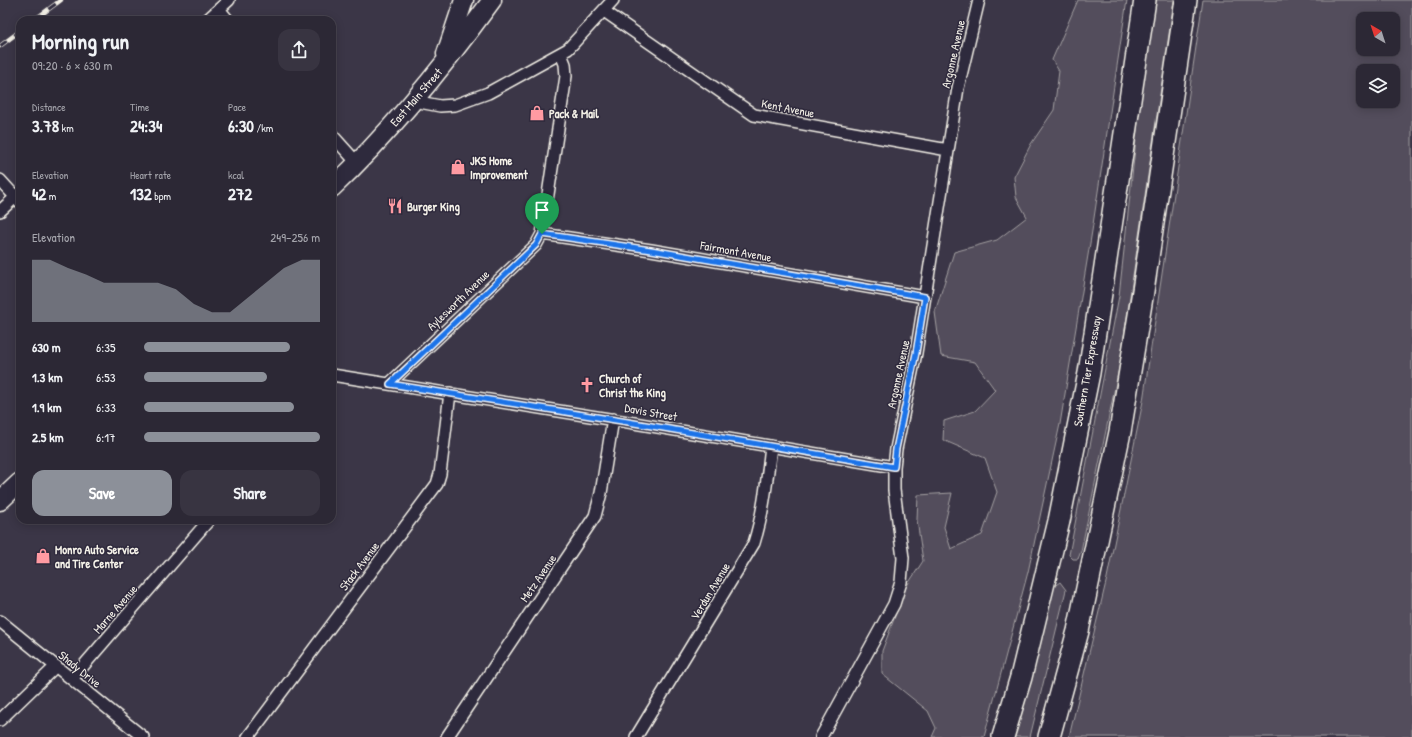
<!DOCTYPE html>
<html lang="en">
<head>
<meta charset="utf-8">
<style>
	:root { --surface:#2c2835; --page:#383441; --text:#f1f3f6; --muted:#a6a6ad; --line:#484450; --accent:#8c9099 }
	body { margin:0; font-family:"Patrick Hand",sans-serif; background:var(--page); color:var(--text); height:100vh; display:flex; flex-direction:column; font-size:15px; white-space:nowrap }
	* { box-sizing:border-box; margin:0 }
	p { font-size:13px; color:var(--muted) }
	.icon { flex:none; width:22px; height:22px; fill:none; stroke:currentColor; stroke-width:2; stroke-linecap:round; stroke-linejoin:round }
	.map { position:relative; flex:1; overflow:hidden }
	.sheet { position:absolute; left:16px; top:16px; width:320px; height:508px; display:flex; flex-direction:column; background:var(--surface); border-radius:12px; box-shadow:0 2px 10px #0003,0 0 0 1px var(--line) }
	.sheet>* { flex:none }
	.needle { width:26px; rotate:321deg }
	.controls { position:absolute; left:1356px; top:12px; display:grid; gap:8px }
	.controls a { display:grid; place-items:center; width:44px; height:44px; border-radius:8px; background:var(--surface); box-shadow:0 2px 10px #0003,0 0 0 1px var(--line); font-size:20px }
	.pin { position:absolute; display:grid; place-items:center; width:34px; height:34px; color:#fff; margin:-41px -17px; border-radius:50% 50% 50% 0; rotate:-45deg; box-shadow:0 0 4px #0007 }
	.pin .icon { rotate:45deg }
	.round { display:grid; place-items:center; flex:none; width:42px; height:42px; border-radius:12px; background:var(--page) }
	.overview { display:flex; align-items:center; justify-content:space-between; height:68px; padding:0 16px }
	h1 { font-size:22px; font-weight:800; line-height:30px }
	.metrics { display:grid; grid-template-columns:repeat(3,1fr); gap:6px; height:68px; padding:4px 16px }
	.metrics div { display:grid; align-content:center }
	.metrics b { font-size:17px; font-weight:800 }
	.metrics small { font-size:11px; font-weight:400 }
	.metrics p { font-size:11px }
	.chart { height:112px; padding:8px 16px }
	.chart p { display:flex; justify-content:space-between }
	.chart svg { width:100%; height:72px; margin-top:4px; fill:var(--accent); opacity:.7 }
	.primary-button { display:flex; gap:8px; margin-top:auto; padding:8px 16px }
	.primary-button a { flex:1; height:46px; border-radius:12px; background:var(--accent); color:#fff; font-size:16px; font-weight:800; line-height:46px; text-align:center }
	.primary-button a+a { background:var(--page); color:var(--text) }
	ul { padding:0 16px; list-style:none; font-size:13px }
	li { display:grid; grid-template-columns:64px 48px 1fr; align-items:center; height:30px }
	li i { height:10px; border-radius:5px; background:var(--accent) }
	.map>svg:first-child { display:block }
	.green { fill:#534e5c; stroke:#a4a0a2; fill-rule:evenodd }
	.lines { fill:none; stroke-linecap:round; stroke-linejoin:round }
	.minor-casing { stroke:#f4f1e8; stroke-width:14 }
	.primary-casing { stroke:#f4f1e8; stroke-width:21 }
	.motorway-casing { stroke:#f4f1e8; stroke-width:24 }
	.minor { stroke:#2f2a3d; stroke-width:11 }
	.primary { stroke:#2f2a3d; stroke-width:18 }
	.motorway { stroke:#2f2a3d; stroke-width:21 }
	.rail-casing { stroke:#f4f1e8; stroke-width:4.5 }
	.rail { stroke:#2f2a3d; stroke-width:3; stroke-dasharray:9; stroke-linecap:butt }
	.route-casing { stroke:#fff; stroke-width:8 }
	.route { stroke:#1a73e8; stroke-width:5 }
	.labels { text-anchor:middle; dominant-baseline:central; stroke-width:3; stroke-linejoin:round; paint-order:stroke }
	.street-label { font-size:12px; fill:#f4f1e8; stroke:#2f2a3d }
	.poi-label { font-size:12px; font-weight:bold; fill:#f4f1e8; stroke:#2f2a3d; text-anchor:start }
</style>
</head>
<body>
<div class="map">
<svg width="1412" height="737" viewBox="0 0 1412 737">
	<rect width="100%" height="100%" fill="#3b3647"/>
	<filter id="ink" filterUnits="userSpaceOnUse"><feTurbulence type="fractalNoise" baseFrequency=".025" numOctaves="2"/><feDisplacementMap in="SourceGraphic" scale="8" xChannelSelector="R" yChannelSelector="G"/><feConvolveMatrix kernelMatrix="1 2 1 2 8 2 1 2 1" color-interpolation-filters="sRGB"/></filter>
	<g filter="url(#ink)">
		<!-- green -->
		<path class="green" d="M1078,0H1127L1092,231L1060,424L1028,572L984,737H932L936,728L928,711L882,674V651L906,587L923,561L917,520L918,495L952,493L944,527L951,549L982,535L997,492L985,458L943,440L944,421L975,411L995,390L975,362L941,356L935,312L954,252L997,240L1027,217L1016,197L1014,177L1031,144L1054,110L1059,71L1052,60Z
			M1155,0H1174L1120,363L1081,551L1078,559H1073L1069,555L1119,296L1139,112Z
			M1203,0H1412V737H1069L1107,578L1143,401ZM1363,19H1393V49H1363ZM1363,71H1393V101H1363Z
			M1060,582L1066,590L1030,737H1013L1053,587Z"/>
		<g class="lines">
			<!-- minor casing -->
			<g class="minor-casing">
				<path id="minor" d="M219,9L228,20
					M604,11L754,115L948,150
					M207,20L229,0
					M414,101L440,106L455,105L488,93L568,49L613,0
					M332,135L358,164
					M0,180L20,202
					M0,211L20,193
					M542,234L651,250L925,297
					M332,375L628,422L894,467
					M390,383L536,245L542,234L566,76L565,64L561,54
					M0,621L143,737
					M72,679L209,520
					M0,720L56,666
					M248,737L437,484L440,474L450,393
					M447,737L595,516L601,493L613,419
					M636,737L754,543C764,511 767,479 771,446
					M821,737L894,604L901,582L903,558L894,490V467L896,449L916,353L958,88L979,0"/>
			</g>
			<!-- primary casing -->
			<g class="primary-casing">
				<path id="primary" d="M446,54L464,0
					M332,188C392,131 444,66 492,0
					M0,501L20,482"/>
			</g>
			<!-- motorway casing -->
			<g class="motorway-casing">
				<path id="motorway" d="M1003,737L1021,677L1059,521L1089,373L1145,0
					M1049,737L1078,631L1120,432L1143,291L1186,0"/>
			</g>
			<!-- minor -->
			<use href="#minor" class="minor"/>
			<!-- primary -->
			<use href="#primary" class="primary"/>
			<!-- motorway -->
			<use href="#motorway" class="motorway"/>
			<!-- rail casing -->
			<g class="rail-casing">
				<path id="rail" d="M34,20L61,0
					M0,46L20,31"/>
			</g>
			<!-- rail -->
			<use href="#rail" class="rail"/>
		</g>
	</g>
	<g class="lines" filter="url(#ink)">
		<!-- route casing -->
		<g class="route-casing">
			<path id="route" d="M542,234L651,250L925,297L916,353L896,449L894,467L628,422L390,384L536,245Z"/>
		</g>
		<!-- route -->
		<use href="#route" class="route"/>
	</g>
	<!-- icons -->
	<defs>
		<g id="shop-bare" transform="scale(1.2)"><path d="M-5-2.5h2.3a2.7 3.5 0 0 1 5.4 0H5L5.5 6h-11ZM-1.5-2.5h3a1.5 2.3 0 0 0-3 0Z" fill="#ff9aa2" stroke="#2f2a3d" stroke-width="2.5" paint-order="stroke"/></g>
		<g id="restaurant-bare" transform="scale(1.2)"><path d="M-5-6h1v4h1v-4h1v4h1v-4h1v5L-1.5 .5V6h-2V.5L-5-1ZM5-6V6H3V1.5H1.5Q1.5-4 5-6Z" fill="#ff9aa2" stroke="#2f2a3d" stroke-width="2.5" paint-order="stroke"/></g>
		<g id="church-bare" transform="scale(1.2)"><path d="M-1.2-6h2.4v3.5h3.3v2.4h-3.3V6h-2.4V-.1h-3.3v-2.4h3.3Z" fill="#ff9aa2" stroke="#2f2a3d" stroke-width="2.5" paint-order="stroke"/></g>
	</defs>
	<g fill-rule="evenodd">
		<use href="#shop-bare" x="537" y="113"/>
		<use href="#shop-bare" x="458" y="167"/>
		<use href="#restaurant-bare" x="395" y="206"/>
		<use href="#church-bare" x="587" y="385"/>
		<use href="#shop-bare" x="43" y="556"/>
	</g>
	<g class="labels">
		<!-- street labels -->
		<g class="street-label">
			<text transform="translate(953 54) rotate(-77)">Argonne Avenue</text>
			<text transform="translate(416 97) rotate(-49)">East Main Street</text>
			<text transform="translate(788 108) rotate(11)">Kent Avenue</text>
			<text transform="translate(736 251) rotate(10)">Fairmont Avenue</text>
			<text transform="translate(458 300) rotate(-44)">Aylesworth Avenue</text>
			<text transform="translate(1087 371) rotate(-80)">Southern Tier Expressway</text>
			<text transform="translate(898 374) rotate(-78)">Argonne Avenue</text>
			<text transform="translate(651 412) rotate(10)">Davis Street</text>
			<text transform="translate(359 566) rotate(-53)">Stack Avenue</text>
			<text transform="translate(538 578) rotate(-56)">Metz Avenue</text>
			<text transform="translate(710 591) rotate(-59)">Verdun Avenue</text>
			<text transform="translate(115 609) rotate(-49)">Marne Avenue</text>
			<text transform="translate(80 669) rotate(39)">Shady Drive</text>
		</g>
		<!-- poi labels -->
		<g class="poi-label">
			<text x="549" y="113">Pack &amp; Mail</text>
			<text x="470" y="160">JKS Home<tspan x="470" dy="14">Improvement</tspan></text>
			<text x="407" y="206">Burger King</text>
			<text x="599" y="378">Church of<tspan x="599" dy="14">Christ the King</tspan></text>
			<text x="55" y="549">Monro Auto Service<tspan x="55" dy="14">and Tire Center</tspan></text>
		</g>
	</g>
</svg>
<div class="controls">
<a><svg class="needle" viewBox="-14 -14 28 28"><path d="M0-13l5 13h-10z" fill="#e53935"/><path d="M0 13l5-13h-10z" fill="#a6a6ad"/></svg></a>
<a><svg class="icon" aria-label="layers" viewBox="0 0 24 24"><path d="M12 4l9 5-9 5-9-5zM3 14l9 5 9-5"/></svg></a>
</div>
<div class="pin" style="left:542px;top:234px;background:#1e9e55"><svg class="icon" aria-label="arrive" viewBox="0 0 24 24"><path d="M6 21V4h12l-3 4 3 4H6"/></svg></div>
<section class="sheet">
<div class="overview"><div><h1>Morning run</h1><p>09:20 · 6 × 630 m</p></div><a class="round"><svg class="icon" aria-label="share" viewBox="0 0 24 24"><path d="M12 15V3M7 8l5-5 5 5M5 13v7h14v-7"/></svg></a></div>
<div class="metrics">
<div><p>Distance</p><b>3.78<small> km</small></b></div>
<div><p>Time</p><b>24:34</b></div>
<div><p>Pace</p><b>6:30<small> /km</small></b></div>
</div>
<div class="metrics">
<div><p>Elevation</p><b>42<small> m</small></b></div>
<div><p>Heart rate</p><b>132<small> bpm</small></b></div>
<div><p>kcal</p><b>272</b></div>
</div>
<div class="chart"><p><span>Elevation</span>249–256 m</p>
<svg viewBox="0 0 160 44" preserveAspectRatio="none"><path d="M0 44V6L10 6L20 11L30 15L40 20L50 20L60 20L70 20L80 24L90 33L100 38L110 38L120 29L130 20L140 11L150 6L160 6V44z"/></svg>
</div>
<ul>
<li><b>630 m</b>6:35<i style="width:83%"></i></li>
<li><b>1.3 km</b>6:53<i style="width:70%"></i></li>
<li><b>1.9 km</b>6:33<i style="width:85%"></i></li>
<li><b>2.5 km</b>6:17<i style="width:100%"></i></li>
</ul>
<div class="primary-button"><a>Save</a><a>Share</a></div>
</section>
</div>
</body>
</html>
